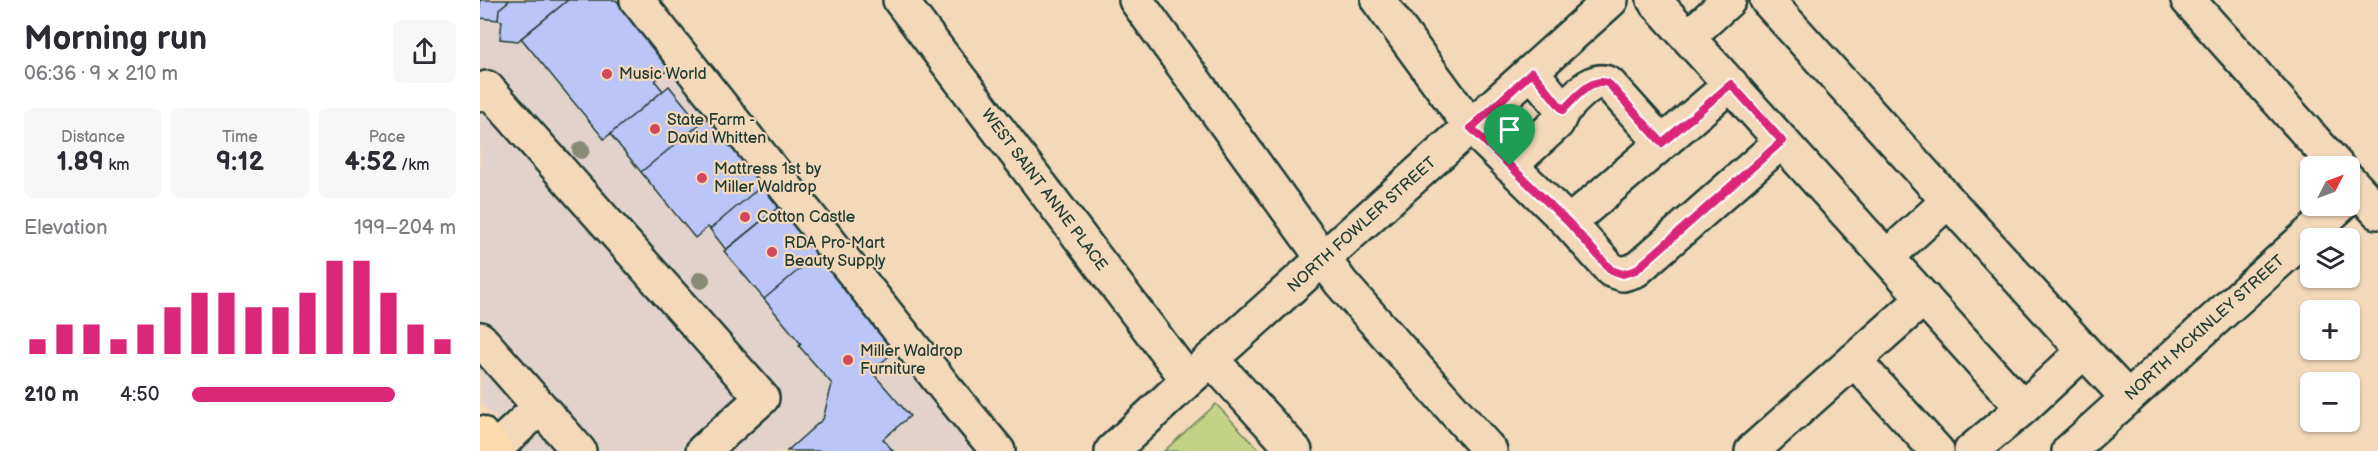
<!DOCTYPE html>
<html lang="en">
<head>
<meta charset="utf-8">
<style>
	:root { --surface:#fff; --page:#f7f7f7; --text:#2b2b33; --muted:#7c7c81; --accent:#db2777 }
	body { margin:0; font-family:"Balsamiq Sans",sans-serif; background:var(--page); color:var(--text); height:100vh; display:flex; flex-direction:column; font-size:22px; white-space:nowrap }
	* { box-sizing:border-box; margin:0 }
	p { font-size:20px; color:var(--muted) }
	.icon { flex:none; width:33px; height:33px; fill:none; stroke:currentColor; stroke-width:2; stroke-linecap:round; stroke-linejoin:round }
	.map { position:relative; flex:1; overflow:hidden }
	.side { display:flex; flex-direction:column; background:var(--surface); width:480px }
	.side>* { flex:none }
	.needle { width:39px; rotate:48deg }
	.controls { position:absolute; left:1820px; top:156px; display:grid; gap:12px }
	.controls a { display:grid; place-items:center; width:60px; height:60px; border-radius:9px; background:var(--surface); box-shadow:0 2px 4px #0004; font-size:30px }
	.pin { position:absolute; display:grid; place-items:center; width:51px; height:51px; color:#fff; margin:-62px -26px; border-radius:50% 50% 50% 0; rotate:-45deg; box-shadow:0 0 6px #0007 }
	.pin .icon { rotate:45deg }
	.round { display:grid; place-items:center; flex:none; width:63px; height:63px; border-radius:9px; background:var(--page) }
	.head { display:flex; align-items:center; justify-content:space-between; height:102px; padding:0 24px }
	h1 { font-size:33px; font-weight:700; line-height:45px }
	.stats { display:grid; grid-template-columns:repeat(3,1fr); gap:9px; height:102px; padding:6px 24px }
	.stats div { display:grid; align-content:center; border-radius:9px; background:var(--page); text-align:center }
	.stats b { font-size:26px; font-weight:700 }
	.stats small { font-size:16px; font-weight:400 }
	.stats p { font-size:16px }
	.chart { height:168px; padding:12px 24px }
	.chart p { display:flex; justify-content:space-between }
	.chart svg { width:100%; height:108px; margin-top:6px; stroke:var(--accent); stroke-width:6 }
	ul { padding:0 24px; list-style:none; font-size:20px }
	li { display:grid; grid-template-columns:96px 72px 1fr; align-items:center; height:45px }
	li i { height:15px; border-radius:8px; background:var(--accent) }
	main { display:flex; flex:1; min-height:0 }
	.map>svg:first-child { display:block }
	.built { fill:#e2d2cc }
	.green { fill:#c3d286; stroke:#71885d; stroke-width:1.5 }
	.building { fill:#bbc5f7; stroke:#1f3d34; stroke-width:1.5 }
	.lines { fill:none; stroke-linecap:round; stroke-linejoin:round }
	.minor-casing { stroke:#1f3d34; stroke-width:38 }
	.major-casing { stroke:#1f3d34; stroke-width:38 }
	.minor { stroke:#f3d8ba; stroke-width:33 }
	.major { stroke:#fcdcac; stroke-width:33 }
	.tree { fill:#878b75 }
	.route-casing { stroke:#fff; stroke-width:12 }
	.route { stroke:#db2777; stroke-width:8 }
	.poi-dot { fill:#d1495b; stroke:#f3d8ba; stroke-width:2 }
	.labels { text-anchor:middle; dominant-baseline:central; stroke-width:4.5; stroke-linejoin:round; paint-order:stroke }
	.poi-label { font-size:16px; fill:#1f3d34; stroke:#f3d8ba; text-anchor:start }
	.street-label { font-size:16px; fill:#1f3d34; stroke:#f3d8ba }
</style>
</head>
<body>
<main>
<section class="side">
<div class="head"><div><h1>Morning run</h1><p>06:36 · 9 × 210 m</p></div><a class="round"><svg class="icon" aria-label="share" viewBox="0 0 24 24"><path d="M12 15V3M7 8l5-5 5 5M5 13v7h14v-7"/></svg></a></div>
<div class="stats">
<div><p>Distance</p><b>1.89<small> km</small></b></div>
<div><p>Time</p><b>9:12</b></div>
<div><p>Pace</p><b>4:52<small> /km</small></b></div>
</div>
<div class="chart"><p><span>Elevation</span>199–204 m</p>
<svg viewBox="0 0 160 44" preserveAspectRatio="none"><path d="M5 44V38M15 44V32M25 44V32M35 44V38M45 44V32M55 44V25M65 44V19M75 44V19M85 44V25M95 44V25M105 44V19M115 44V6M125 44V6M135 44V19M145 44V32M155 44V38"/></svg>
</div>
<ul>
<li><b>210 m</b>4:50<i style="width:77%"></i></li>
</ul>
</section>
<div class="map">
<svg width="1898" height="451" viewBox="0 0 1898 451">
	<rect width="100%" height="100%" fill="#f3d8ba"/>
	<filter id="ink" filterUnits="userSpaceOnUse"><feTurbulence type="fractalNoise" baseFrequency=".0167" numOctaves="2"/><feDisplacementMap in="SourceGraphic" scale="12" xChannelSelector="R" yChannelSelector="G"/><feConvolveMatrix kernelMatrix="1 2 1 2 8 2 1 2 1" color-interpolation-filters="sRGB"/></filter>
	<g filter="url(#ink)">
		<!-- built -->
		<path class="built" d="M0,0H157L518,451H45L0,401Z"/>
		<!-- green -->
		<path class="green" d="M736,404L780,451H684Z"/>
		<!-- building -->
		<path class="building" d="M0,0H30L19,9L18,20L0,18Z
			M30,0H88L38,41L20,39L22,21L18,20L19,9Z
			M88,0H136L191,67L175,81L183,91L124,139L41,38Z
			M189,86L220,124L161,172L130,134Z
			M229,117L284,184L230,229L228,227L215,238L161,172Z
			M284,184L301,205L246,250L230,229Z
			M301,205L340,252L284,299L244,251Z
			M340,252L418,349L391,371L430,416L403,439L413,451H307L343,419L352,384L319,346L321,344L284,299Z"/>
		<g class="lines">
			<!-- minor casing -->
			<g class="minor-casing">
				<path id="minor" d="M157,0L467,390L518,451
					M420,0L708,380
					M656,0L861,283L1010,451
					M898,0L991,127L1089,223
					M1174,0L1543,408L1604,351L1287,0
					M1708,0L1857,166
					M1208,37L1249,0
					M1052,72L1083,110C1095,99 1112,75 1129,84L1182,143
					M1251,84L1089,223L1131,270L1143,274L1156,270L1302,141
					M0,94L7,88L282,398L223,451
					M1030,166L1077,123L1083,110
					M1869,180L1898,212
					M1407,257L1468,201
					M0,339L99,451
					M1604,351L1648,398
					M731,359L815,451
					M1374,360L1457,451
					M15,449L60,407
					M632,451L708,380L1131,0
					M1272,451L1444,298
					M1491,451L1543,408
					M1589,451L1860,206"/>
			</g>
			<!-- major casing -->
			<g class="major-casing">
				<path id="major" d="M0,433L17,451"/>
			</g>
			<!-- minor -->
			<use href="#minor" class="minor"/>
			<!-- major -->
			<use href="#major" class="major"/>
		</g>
		<!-- trees -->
		<g class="tree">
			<circle cx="101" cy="150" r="9"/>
			<circle cx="221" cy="280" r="9"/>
		</g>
	</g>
	<g class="lines" filter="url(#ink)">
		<!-- route casing -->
		<g class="route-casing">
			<path id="route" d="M1052,72L1083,110C1095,99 1112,75 1129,84L1182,143L1251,84L1302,141L1156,270L1143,274L1131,270L1089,223L991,128Z"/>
		</g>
		<!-- route -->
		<use href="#route" class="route"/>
	</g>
	<!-- markers -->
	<g class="poi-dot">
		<circle cx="127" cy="74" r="6"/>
		<circle cx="175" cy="129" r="6"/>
		<circle cx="222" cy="178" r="6"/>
		<circle cx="265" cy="217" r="6"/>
		<circle cx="292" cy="252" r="6"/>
		<circle cx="368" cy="360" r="6"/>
	</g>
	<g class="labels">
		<!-- poi labels -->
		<g class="poi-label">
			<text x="139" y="74">Music World</text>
			<text x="187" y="120">State Farm -<tspan x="187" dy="18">David Whitten</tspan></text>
			<text x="234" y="169">Mattress 1st by<tspan x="234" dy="18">Miller Waldrop</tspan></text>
			<text x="277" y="217">Cotton Castle</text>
			<text x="304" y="243">RDA Pro-Mart<tspan x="304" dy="18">Beauty Supply</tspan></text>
			<text x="380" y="351">Miller Waldrop<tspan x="380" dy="18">Furniture</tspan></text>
		</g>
		<!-- street labels -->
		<g class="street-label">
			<text transform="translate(564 190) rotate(53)">WEST SAINT ANNE PLACE</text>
			<text transform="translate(882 225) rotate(-42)">NORTH FOWLER STREET</text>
			<text transform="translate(1725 328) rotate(-42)">NORTH MCKINLEY STREET</text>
		</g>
	</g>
</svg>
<div class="controls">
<a><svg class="needle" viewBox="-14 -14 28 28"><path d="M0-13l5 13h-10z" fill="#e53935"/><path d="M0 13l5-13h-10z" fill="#7c7c81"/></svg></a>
<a><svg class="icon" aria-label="layers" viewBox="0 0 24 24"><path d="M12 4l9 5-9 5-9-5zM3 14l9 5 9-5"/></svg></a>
<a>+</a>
<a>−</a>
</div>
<div class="pin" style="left:1030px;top:166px;background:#1e9e55"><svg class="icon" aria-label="arrive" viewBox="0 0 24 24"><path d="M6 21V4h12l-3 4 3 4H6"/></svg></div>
</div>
</main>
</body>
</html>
